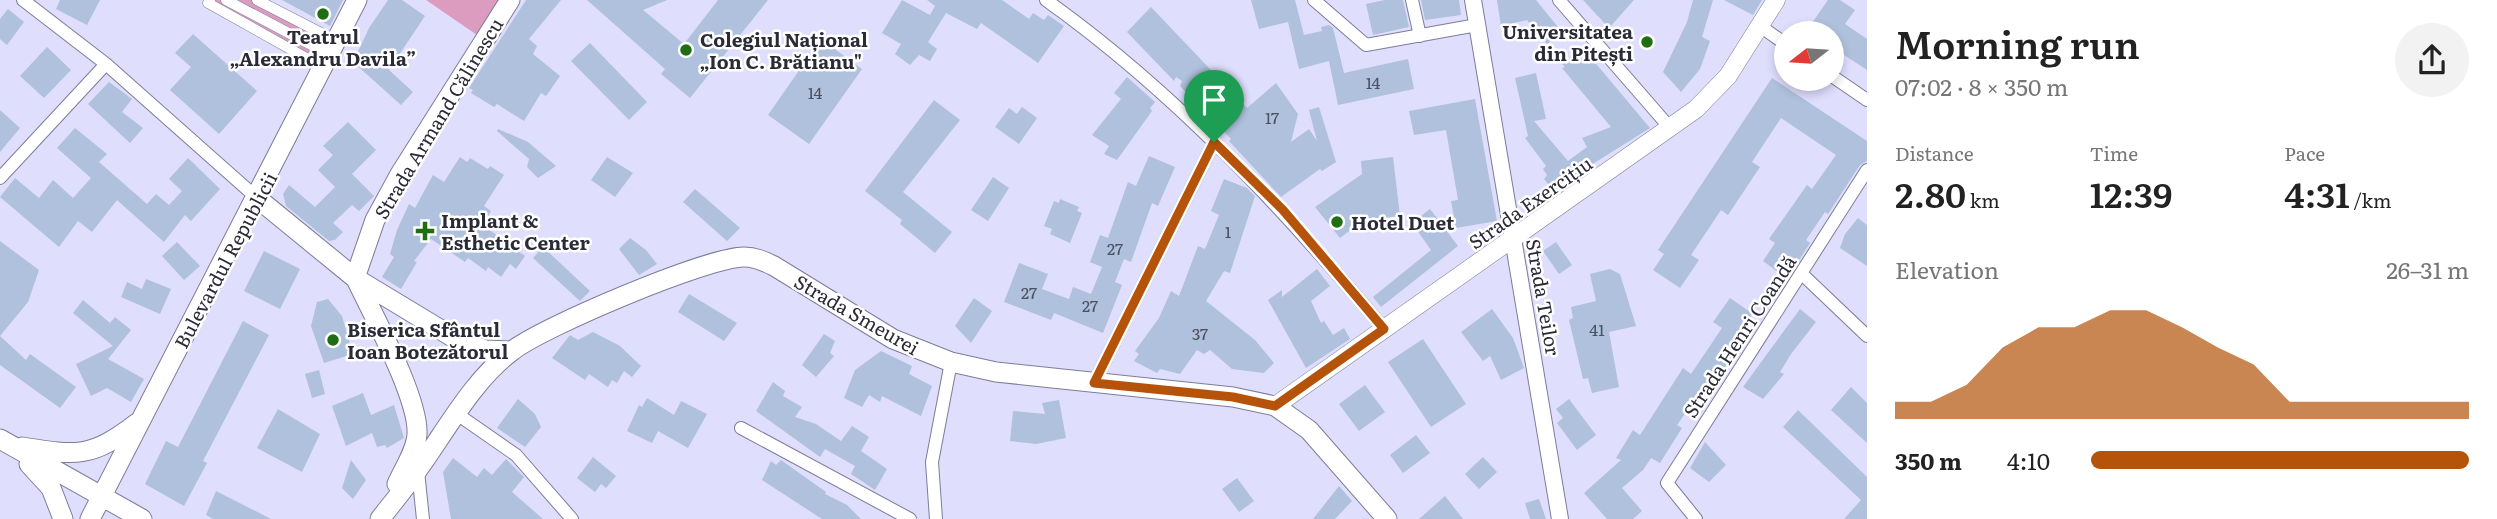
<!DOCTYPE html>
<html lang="en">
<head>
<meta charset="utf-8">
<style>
	:root { --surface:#fff; --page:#f2f2f2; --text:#222; --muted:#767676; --accent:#b45309 }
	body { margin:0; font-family:Literata,serif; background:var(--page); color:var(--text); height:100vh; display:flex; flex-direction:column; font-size:26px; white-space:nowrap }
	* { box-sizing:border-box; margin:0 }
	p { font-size:23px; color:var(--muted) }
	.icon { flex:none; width:38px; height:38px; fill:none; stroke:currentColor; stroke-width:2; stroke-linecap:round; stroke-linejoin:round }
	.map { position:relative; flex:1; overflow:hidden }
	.panel { display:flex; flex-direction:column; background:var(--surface); width:630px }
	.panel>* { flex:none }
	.needle { width:46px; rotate:253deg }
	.controls { position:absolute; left:1774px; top:21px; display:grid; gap:14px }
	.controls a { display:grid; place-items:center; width:70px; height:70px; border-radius:50%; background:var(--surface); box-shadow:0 4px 10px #0003; font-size:35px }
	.pin { position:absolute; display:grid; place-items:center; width:60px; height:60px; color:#fff; margin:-72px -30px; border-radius:50% 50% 50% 0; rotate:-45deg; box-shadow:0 0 7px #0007 }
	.pin .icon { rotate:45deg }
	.round { display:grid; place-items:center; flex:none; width:74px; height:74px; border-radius:37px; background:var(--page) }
	.summary { display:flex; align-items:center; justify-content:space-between; height:119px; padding:0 28px }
	h1 { font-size:38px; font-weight:600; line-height:52px }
	.stats { display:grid; grid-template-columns:repeat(3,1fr); gap:10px; height:119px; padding:7px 28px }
	.stats div { display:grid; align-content:center }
	.stats b { font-size:35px; font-weight:600 }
	.stats small { font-size:19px; font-weight:400 }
	.stats p { font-size:19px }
	.chart { height:196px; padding:14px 28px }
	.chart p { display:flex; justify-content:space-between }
	.chart svg { width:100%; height:126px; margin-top:7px; fill:var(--accent); opacity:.7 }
	ul { padding:0 28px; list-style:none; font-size:23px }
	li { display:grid; grid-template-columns:112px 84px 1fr; align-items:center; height:52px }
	li i { height:18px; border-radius:9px; background:var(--accent) }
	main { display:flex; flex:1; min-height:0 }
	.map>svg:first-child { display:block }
	.green { fill:#db9cbf }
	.building { fill:#afc1dc }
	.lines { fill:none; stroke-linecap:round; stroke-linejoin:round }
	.pedestrian-casing { stroke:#7d7c99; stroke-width:11 }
	.minor-casing { stroke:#7d7c99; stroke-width:14 }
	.tertiary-casing { stroke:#7d7c99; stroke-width:18 }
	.secondary-casing { stroke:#7d7c99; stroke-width:19 }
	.primary-casing { stroke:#7d7c99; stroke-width:21 }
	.pedestrian { stroke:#fff; stroke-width:10 }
	.minor { stroke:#fff; stroke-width:12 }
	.tertiary { stroke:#fff; stroke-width:16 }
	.secondary { stroke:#fff; stroke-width:18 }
	.primary { stroke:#fff; stroke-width:19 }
	.route-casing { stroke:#fff; stroke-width:14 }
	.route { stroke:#b45309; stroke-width:9 }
	.poi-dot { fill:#1f6e13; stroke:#fff; stroke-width:2.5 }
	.labels { text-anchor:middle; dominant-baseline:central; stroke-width:5; stroke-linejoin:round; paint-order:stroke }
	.number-label { font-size:16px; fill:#4c5060 }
	.poi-label { font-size:19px; font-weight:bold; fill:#2b2b37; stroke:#fff; text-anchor:start }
	.street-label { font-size:19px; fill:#2b2b37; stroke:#fff }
</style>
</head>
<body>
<main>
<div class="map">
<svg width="1867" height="519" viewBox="0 0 1867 519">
	<rect width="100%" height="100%" fill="#dfdefd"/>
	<!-- green -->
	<path class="green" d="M212,0H222L315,48L309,58Z
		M229,0H253L323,35L317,45Z
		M426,0H500L477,35Z"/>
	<!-- building -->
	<path class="building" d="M60,0H100L87,25L56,9Z
		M282,0H343L330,26Z
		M388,0H402L425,16L389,70L413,92L401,105L353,62L369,28Z
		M526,0H561L529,39L537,46L533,54L560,76L546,96L541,93L524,121L497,104L494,107L471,93L473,90L469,88Z
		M587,0H667L643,10L684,44L718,0H768L690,98L661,74L665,69Z
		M902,0L930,15L935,6L927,0H1002L1029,19L1033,13L1044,20L1048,15L1064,26L1038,63L981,23L977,29L946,13L928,42L937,49L930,61L919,55L910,65L895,54L901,44L882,33Z
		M1251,0H1295L1304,35L1322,31L1321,27L1329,25L1333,28L1344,73L1408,59L1414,89L1338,105L1329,61L1299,69L1288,22L1259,29Z
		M1385,0H1403L1409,27L1373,35L1366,4Z
		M1421,0H1459L1461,15L1425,20Z
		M1497,0H1536L1562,32L1547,44L1527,20L1501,26Z
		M1583,0H1634L1609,28Z
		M1693,0H1713L1702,37L1710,41L1700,69L1681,92L1663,72L1687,22Z
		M1724,0H1762L1753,15Z
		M1828,0H1840L1855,10L1845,24L1867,39V70L1832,47V33H1805Z
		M1151,7L1247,108L1276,83L1298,114L1291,142L1309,129L1317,141L1309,110L1319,107L1336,162L1322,171L1320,169L1281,197L1229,141L1231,139L1180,86L1182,81L1176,77L1174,81L1127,32Z
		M8,9L24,22L7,45L0,39V19Z
		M193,34L257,91L219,134L170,90L191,67L175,53Z
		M821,39L862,69L809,144L768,115Z
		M590,43L647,102L629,120L571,61Z
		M47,47L71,70L44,98L20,76Z
		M1582,47L1650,128L1591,165L1593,168L1556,194L1544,179L1547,175L1543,169L1546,166L1525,138L1528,136L1515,78L1536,73L1546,119L1534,121L1568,161L1587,147L1582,138L1611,127L1562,68L1565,67L1562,64Z
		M1127,77L1155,102L1150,108L1152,111L1117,160L1104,154L1109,146L1092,135L1121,99L1114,93Z
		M1772,78L1867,141V161L1860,165L1828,214L1825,212L1806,240L1810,243L1787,279L1763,261L1775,243L1769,239L1807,185L1812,189L1836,155L1781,118L1752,162L1760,167L1728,215L1721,210L1691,255L1699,260L1680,288L1653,270L1664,254L1658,250Z
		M109,82L132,99L122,112L143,128L130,143L88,104Z
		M1475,99L1497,221L1456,228L1451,201L1458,200L1446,130L1414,135L1409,111Z
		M934,100L960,120L903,192L952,232L935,253L900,224L902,220L865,191Z
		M1022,107L1037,118L1019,144L995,127L1009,108L1017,114Z
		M0,110L20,128L0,152Z
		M348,122L376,150L352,174L374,196L359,211L352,205L333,223L343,232L335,240L329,241L286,206L283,194L289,185L315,207L335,187L318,170L333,155L323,146Z
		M75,128L107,154L99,162L147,204L156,194L169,205L182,191L169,179L188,158L220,189L191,221L185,215L164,242L117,200L92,232L78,221L59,247L0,197L15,178L39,198L53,180L73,198L91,178L57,148Z
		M498,129L528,142L556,166L538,178L527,167L529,159L497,131Z
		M1149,156L1175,167L1158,206L1152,203L1131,262L1124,259L1115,282L1122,285L1103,333L1054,313L1051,320L1004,302L1019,263L1048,274L1042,289L1069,299L1073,287L1091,294L1102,267L1090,262L1100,235L1108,238L1128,182L1136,186Z
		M460,157L467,162L470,158L488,169L490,166L504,175L484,206L491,211L483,225L525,256L516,269L510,264L501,277L488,267L486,271L468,258L465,262L431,239L414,261L417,262L401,289L382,277L394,257L390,254L397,230L409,204L415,208L433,175L444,182Z
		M607,157L633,173L615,197L591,180Z
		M1393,157L1400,216L1364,220L1340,238L1315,207L1362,174L1361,161Z
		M993,177L1009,188L988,221L971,210Z
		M1224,179L1247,188L1255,196L1230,273L1224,271L1206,301L1255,340L1274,363L1264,373L1232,369L1210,350L1204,354L1197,350L1180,374L1160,369L1157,373L1134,361L1139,354L1135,351L1159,318L1171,291L1179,296L1198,246L1205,249L1219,215L1211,211Z
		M695,189L740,228L727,241L683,202Z
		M1060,199L1079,207L1077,211L1082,213L1070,243L1050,234L1052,229L1044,226L1054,201L1059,203Z
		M1430,209L1458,246L1381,307L1373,297L1431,250L1412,223Z
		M1858,218L1867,225V266L1840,248L1845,234Z
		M630,238L646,250L657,264L639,275L619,249Z
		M0,241L39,270L28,302L0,336L26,360L30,354L76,387L60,408L0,365Z
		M177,242L200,266L184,280L162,256Z
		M1556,242L1572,265L1559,274L1543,251Z
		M543,247L590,291L580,301L533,258Z
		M264,251L300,269L280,309L244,291Z
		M1317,269L1330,286L1311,301L1321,323L1324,321L1333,335L1344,328L1350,339L1306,368L1268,300L1282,290V297Z
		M1610,269L1620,274L1636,326L1609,332L1619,387L1592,393L1588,378L1583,379L1569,320L1573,318L1571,307L1596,301L1590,274Z
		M146,279L171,289L160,314L121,297L127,282L142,289Z
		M689,294L737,323L724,341L678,312Z
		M974,298L992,311L971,343L955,326Z
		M1730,298L1753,314L1742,330L1748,334L1707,395L1701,391L1677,425L1682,428L1660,463L1651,458L1643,470L1622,488L1642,511L1633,519H1607L1584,493L1621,460L1616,458L1633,430L1640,435L1683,368L1691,374L1722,328L1713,322Z
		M328,299L342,316L353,354L324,363L311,326L317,302Z
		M83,300L110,323L115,317L131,330L108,359L144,379L131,402L107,388L91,396L76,364L113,346L73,313Z
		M1492,309L1513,338L1524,368L1501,380L1490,356L1483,361L1461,332Z
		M1800,309L1816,322L1791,354L1780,372L1784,374L1763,399L1743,387Z
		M243,321L269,335L203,461L207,463L184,506L145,484L166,441L178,447Z
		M593,332L620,346L641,366L632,377L624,371L617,383L612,380L608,387L589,374L585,380L552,358L570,335L578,340Z
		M824,334L835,341L830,353L834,356L816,377L802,365Z
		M1423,339L1466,404L1431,427L1388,362Z
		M881,351L912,366L909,374L932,386L921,416L882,396L880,402L869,395L862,407L844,398L855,370Z
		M319,370L325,394L312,398L305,374Z
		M773,382L785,391L783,396L802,407L795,417L816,424L841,441L852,426L869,437L861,451L887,469L875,490L851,474L855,466L825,449L820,457L756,411Z
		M1365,385L1385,412L1359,431L1339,404Z
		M1851,387L1867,403V443L1831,410Z
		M363,393L371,415L394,405L404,438L387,448L385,445L377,447L372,433L346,446L332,406Z
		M647,398L674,415L681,401L707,414L688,448L658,431L652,443L627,431L639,405L642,407Z
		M518,399L535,414L541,427L525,447L497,428Z
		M1569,399L1596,435L1577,450L1557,423L1563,418L1556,409Z
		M1059,400L1066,438L1036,444L1010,441L1013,411L1045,414L1042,403Z
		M278,409L320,434L302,472L257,448Z
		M1798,410L1867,477V519H1844L1861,500L1783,427Z
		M1416,435L1430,453L1403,473L1390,455Z
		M1705,442L1726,465L1709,482L1690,468Z
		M593,457L616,476L606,488L601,484L595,492L577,478Z
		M1483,457L1497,472L1479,489L1465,474Z
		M453,458L477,477L484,468L492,475L506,459L524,477L512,492L543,519H451L443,472Z
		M351,460L366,480L353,499L342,488Z
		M781,460L826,492L825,494L847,505L861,519H822L762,480L771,461L776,465Z
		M1237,478L1254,501L1239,512L1222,489Z
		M1339,486L1352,501L1335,519H1313Z
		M216,491L271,519H213L206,515Z
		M1445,496L1463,519H1419Z
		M1539,499L1546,519H1530L1525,503Z"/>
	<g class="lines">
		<!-- pedestrian casing -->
		<g class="pedestrian-casing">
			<path id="pedestrian" d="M210,0L208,3L310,60L325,35L257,0
				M226,0L317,48"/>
		</g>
		<!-- minor casing -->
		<g class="minor-casing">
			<path id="minor" d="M23,0L106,64L257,198
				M1046,0C1175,92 1283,208 1384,329
				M1314,0L1366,45L1477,25
				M1412,0L1420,36
				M1559,0L1671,129
				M1760,26L1787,45
				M1832,76L1867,100
				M0,178L106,64
				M1802,274L1867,336
				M1094,383L1214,142
				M457,414L516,455L572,519
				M741,428L910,519
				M418,471L423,519
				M936,519L932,462L951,362
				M1696,519L1667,483L1867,170"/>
		</g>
		<!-- tertiary casing -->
		<g class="tertiary-casing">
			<path id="tertiary" d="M1473,0L1560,519"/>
		</g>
		<!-- secondary casing -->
		<g class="secondary-casing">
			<path id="secondary" d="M1275,406L1696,109L1728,76L1776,0"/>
		</g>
		<!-- primary casing -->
		<g class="primary-casing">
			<path id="primary" d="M257,198L355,278L456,339L485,350L511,351
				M355,278L375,220L400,174L510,0
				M356,279C372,313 419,398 417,434C416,451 404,468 397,484
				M0,439L142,519
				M22,447C78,456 91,458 137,423
				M29,464L51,488L63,519
				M90,519L357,0
				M380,519C393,502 407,486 419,468C447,429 473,380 512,351C542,327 708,257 744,257C755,257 764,261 774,266L893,339L951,362L996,372L1233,397L1275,406L1309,430L1387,519"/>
		</g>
		<!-- pedestrian -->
		<use href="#pedestrian" class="pedestrian"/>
		<!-- minor -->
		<use href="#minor" class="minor"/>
		<!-- tertiary -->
		<use href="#tertiary" class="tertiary"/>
		<!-- secondary -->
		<use href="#secondary" class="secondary"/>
		<!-- primary -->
		<use href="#primary" class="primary"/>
	</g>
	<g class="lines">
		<!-- route casing -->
		<g class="route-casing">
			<path id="route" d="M1214,142L1283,210L1384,329L1275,406L1233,397L1094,383Z"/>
		</g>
		<!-- route -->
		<use href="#route" class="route"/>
	</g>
	<!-- markers -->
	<g class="poi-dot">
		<circle cx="323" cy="14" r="7"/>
		<circle cx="1647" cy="42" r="7"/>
		<circle cx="686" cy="50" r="7"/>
		<circle cx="1337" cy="222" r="7"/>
		<path d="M421.5 220.5h7v7h7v7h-7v7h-7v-7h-7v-7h7z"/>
		<circle cx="333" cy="340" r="7"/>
	</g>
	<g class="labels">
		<!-- number labels -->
		<g class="number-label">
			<text x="1373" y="82">14</text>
			<text x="815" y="92">14</text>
			<text x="1272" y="117">17</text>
			<text x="1228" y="231">1</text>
			<text x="1115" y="248">27</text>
			<text x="1029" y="292">27</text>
			<text x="1090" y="305">27</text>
			<text x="1597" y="329">41</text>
			<text x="1200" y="333">37</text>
		</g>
		<!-- poi labels -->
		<g class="poi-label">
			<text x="1633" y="31" text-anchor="end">Universitatea<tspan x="1633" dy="22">din Pitești</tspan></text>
			<text x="323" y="36" text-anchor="middle">Teatrul<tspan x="323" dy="22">„Alexandru Davila”</tspan></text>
			<text x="700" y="39">Colegiul Național<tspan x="700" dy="22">„Ion C. Brătianu"</tspan></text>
			<text x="441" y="220">Implant &amp;<tspan x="441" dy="22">Esthetic Center</tspan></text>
			<text x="1351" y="222">Hotel Duet</text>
			<text x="347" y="329">Biserica Sfântul<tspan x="347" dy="22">Ioan Botezătorul</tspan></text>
		</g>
		<!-- street labels -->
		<g class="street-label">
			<text transform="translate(438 118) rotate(-59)">Strada Armand Călinescu</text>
			<text transform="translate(1530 202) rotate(-35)">Strada Exercițiu</text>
			<text transform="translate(225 260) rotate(-62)">Bulevardul Republicii</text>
			<text transform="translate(1544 297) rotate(80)">Strada Teilor</text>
			<text transform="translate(857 314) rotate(30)">Strada Smeurei</text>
			<text transform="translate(1739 336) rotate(-57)">Strada Henri Coandă</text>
		</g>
	</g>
</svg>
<div class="controls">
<a><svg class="needle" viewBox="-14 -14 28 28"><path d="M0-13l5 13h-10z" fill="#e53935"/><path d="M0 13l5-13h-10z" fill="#767676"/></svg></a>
</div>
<div class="pin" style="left:1214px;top:142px;background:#1e9e55"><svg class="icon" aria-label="arrive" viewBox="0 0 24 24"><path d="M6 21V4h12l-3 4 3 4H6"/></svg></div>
</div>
<section class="panel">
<div class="summary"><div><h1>Morning run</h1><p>07:02 · 8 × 350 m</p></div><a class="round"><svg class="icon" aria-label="share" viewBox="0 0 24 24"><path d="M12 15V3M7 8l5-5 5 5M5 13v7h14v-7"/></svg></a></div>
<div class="stats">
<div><p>Distance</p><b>2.80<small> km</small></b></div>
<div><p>Time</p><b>12:39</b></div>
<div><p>Pace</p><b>4:31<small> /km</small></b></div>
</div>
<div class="chart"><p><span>Elevation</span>26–31 m</p>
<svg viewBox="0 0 160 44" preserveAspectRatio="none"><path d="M0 44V38L10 38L20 32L30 19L40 12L50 12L60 6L70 6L80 12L90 19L100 25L110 38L120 38L130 38L140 38L150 38L160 38V44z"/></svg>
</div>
<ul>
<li><b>350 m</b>4:10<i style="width:100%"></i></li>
</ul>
</section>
</main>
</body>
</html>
